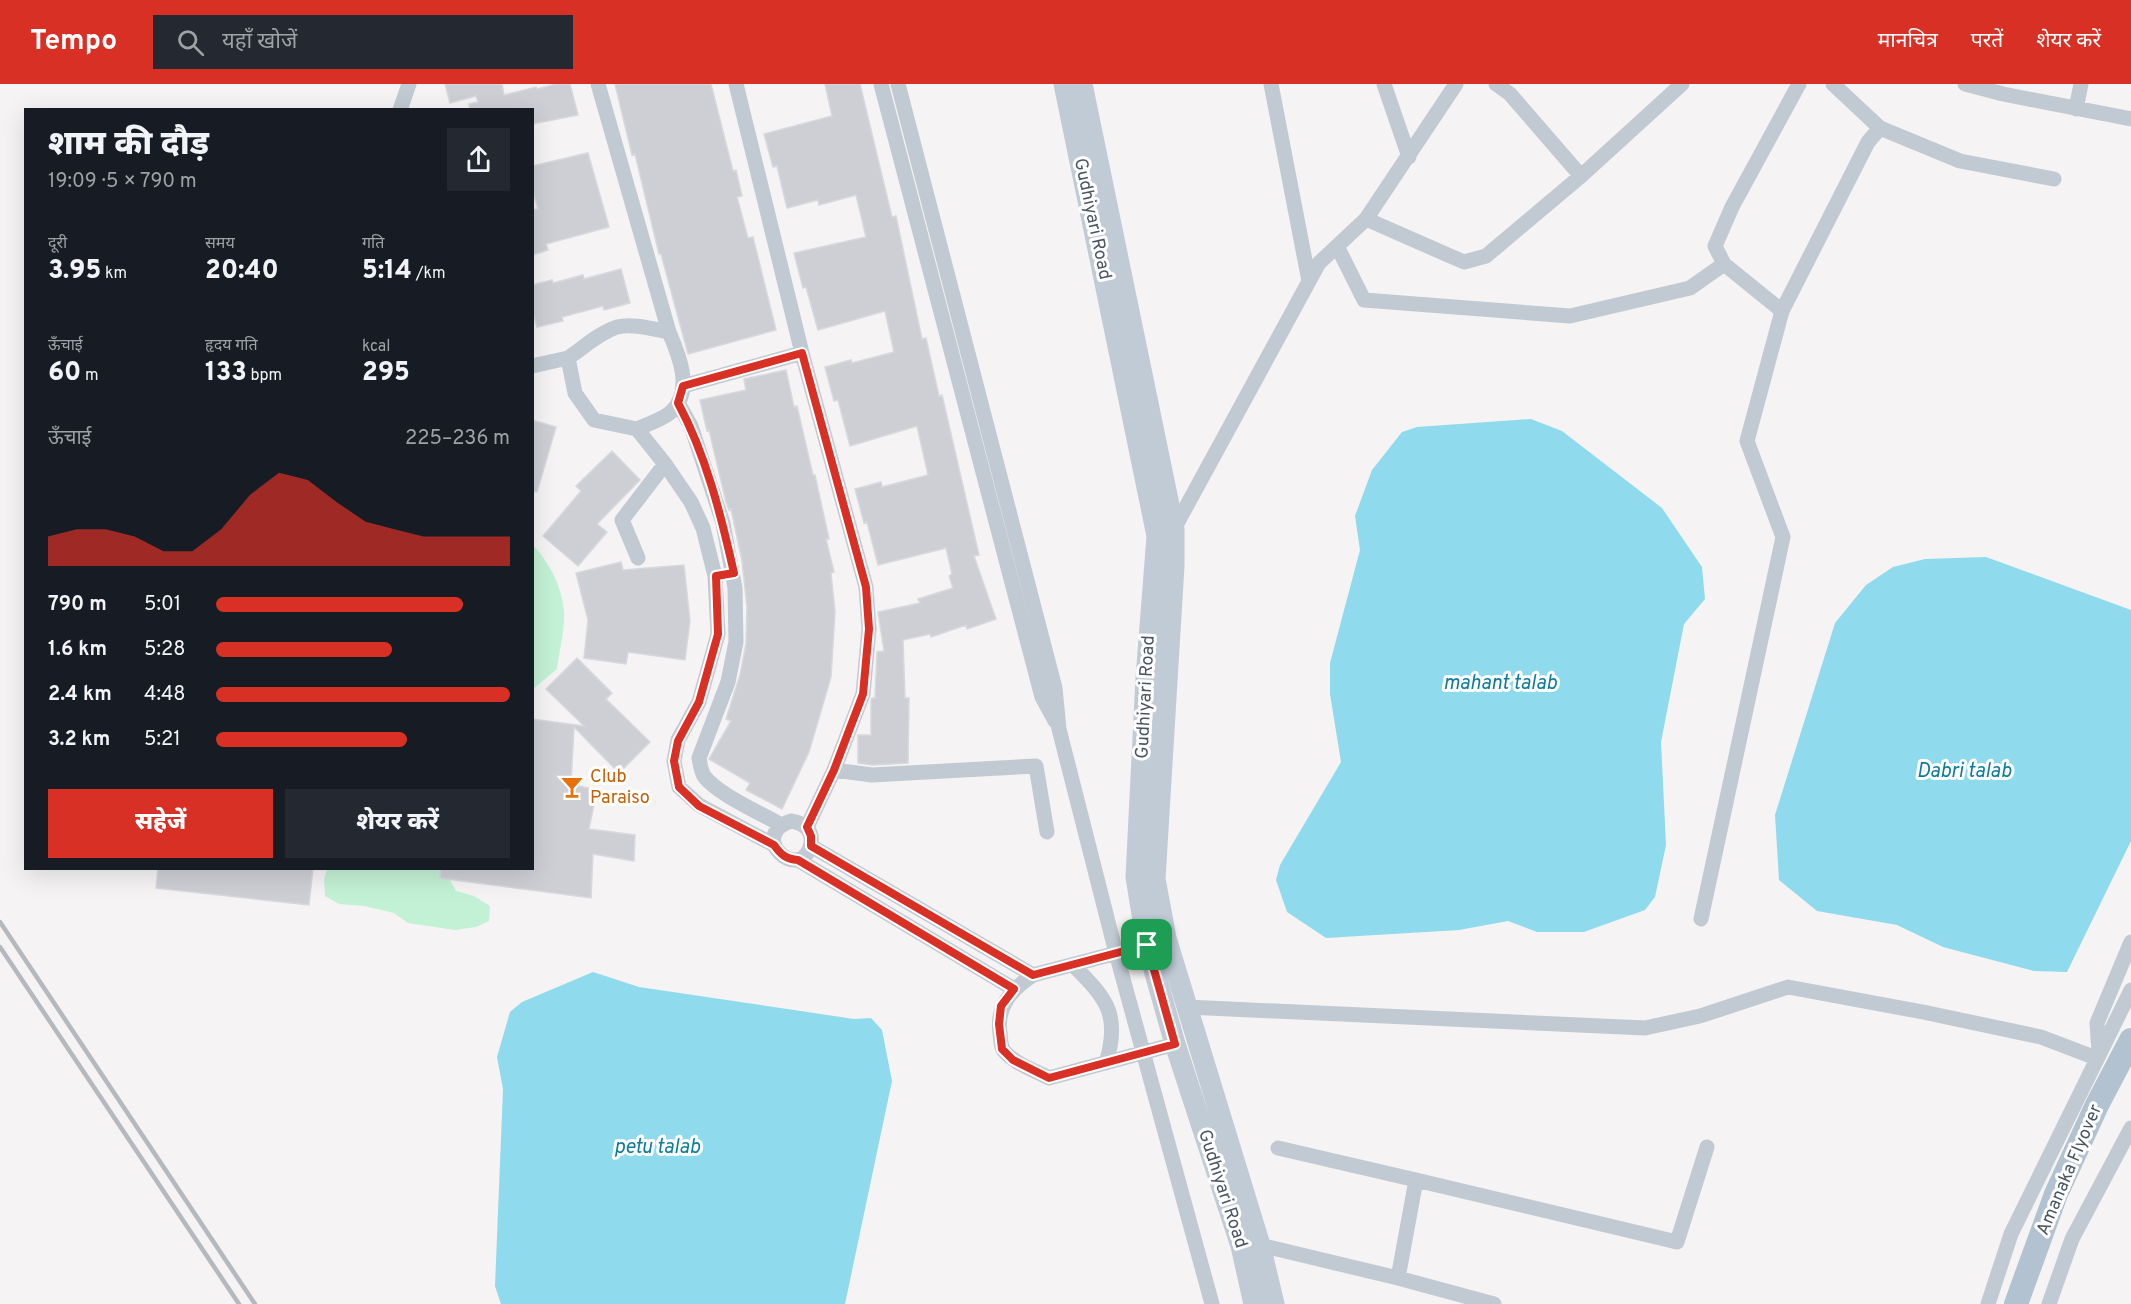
<!DOCTYPE html>
<html lang="hi">
<head>
<meta charset="utf-8">
<style>
	:root { --surface:#171b24; --page:#242831; --text:#f1f3f6; --muted:#9ea1a6; --accent:#d93025 }
	body { margin:0; font-family:Overpass,"Noto Sans Devanagari",sans-serif; background:var(--page); color:var(--text); height:100vh; display:flex; flex-direction:column; font-size:22px; white-space:nowrap }
	* { box-sizing:border-box; margin:0 }
	p { font-size:20px; color:var(--muted) }
	.icon { flex:none; width:33px; height:33px; fill:none; stroke:currentColor; stroke-width:2; stroke-linecap:round; stroke-linejoin:round }
	.map { position:relative; flex:1; overflow:hidden }
	.panel { position:absolute; left:24px; top:24px; width:510px; height:762px; display:flex; flex-direction:column; background:var(--surface); border-radius:0px; box-shadow:0 6px 24px #0002 }
	.panel>* { flex:none }
	.pin { position:absolute; display:grid; place-items:center; width:51px; height:51px; color:#fff; margin:-26px; border-radius:12px; box-shadow:0 3px 9px #0006 }
	.round { display:grid; place-items:center; flex:none; width:63px; height:63px; border-radius:0px; background:var(--page) }
	.summary { display:flex; align-items:center; justify-content:space-between; height:102px; padding:0 24px }
	h1 { font-size:33px; font-weight:800; line-height:45px }
	.figures { display:grid; grid-template-columns:repeat(3,1fr); gap:9px; height:102px; padding:6px 24px }
	.figures div { display:grid; align-content:center }
	.figures b { font-size:26px; font-weight:800 }
	.figures small { font-size:16px; font-weight:400 }
	.figures p { font-size:16px }
	.chart { height:168px; padding:12px 24px }
	.chart p { display:flex; justify-content:space-between }
	.chart svg { width:100%; height:108px; margin-top:6px; fill:var(--accent); opacity:.7 }
	.button { display:flex; gap:12px; margin-top:auto; padding:12px 24px }
	.button a { flex:1; height:69px; border-radius:0px; background:var(--accent); color:#fff; font-size:24px; font-weight:800; line-height:69px; text-align:center }
	.button a+a { background:var(--page); color:var(--text) }
	ul { padding:0 24px; list-style:none; font-size:20px }
	li { display:grid; grid-template-columns:96px 72px 1fr; align-items:center; height:45px }
	li i { height:15px; border-radius:8px; background:var(--accent) }
	header { display:flex; align-items:center; gap:36px; box-sizing:border-box; height:84px; padding:0 30px; background:var(--accent); color:#fff }
	header strong { font-size:28px }
	nav { display:flex; gap:33px; margin-inline-start:auto; font-size:21px }
	.search { width:420px; height:54px; background:var(--page); display:flex; align-items:center; gap:15px; box-sizing:border-box; padding:0 21px; border-radius:0px; color:var(--muted); font-size:22px }
	.map>svg:first-child { display:block }
	.green { fill:#c3f1d5 }
	.water { fill:#90daee }
	.building { fill:#cdcfd5; stroke:#d7d9de; stroke-width:1.5 }
	.lines { fill:none; stroke-linecap:round; stroke-linejoin:round }
	.street { stroke:#c1cad2; stroke-width:15 }
	.secondary { stroke:#c1cbd6; stroke-width:21 }
	.primary { stroke:#b3c2d1; stroke-width:24 }
	.rail { stroke:#b5b8bd; stroke-width:4.5 }
	.route-casing { stroke:#fff; stroke-width:12 }
	.route { stroke:#d93025; stroke-width:8 }
	.labels { text-anchor:middle; dominant-baseline:central; stroke-width:6; stroke-linejoin:round; paint-order:stroke }
	.street-label { font-size:18px; fill:#4a5661; stroke:#fff }
	.food-label { font-size:18px; fill:#c56008; stroke:#fff; text-anchor:start }
	.water-label { font-size:20px; font-style:italic; fill:#0c7c9b; stroke:#fff }
</style>
</head>
<body>
<header>
<strong>Tempo</strong>
<div class="search"><svg class="icon" aria-label="search" viewBox="0 0 24 24"><circle cx="10" cy="10" r="6"/><path d="M15 15l6 6"/></svg>यहाँ खोजें</div>
<nav><a>मानचित्र</a><a>परतें</a><a>शेयर करें</a></nav>
</header>
<div class="map">
<svg width="2131" height="1220" viewBox="0 0 2131 1220">
	<rect width="100%" height="100%" fill="#f5f3f3"/>
	<!-- green -->
	<path class="green" d="M532,460C549,478 562,502 564,528C565,545 559,568 557,585L533,605Z
		M327,785H444L456,807L474,812L490,822L489,837L476,843L455,846L408,839L394,829L364,822L339,820L325,812L324,795Z"/>
	<!-- water -->
	<path class="water" d="M1531,335L1562,347L1662,424L1702,483L1705,515L1684,540L1661,658L1666,761L1655,813L1645,826L1584,848H1537L1508,837L1459,846L1326,854L1287,828L1276,796L1280,781L1341,678L1330,610V579L1360,466L1355,432L1372,386L1402,348L1417,343Z
		M1986,473L2131,526V757L2067,888L2034,887L1943,863L1897,841L1817,827L1779,796L1775,731L1835,539L1866,501L1893,483L1925,475Z
		M593,888L639,903L854,935L871,934L882,946L892,997L845,1220H501L495,1202L503,1005L497,973L510,928L522,918Z"/>
	<!-- building -->
	<path class="building" d="M445,0H502L504,11L536,3L537,5L556,0H570L578,31L532,40V26H470L469,20L478,18L476,12L450,19Z
		M615,0H711L733,87L736,86L742,112L737,113L748,154L753,153L776,246L688,270L661,170H659L635,70L632,71Z
		M825,0H860L892,133L896,132L922,255L926,254L939,312L942,311L979,471L974,472L996,535L967,545L966,541L931,553L930,550L903,556L905,614H909L908,679L872,681L858,679V651H871V617L872,614H875L877,568L884,567L878,528L920,519L918,515L953,504L949,492L952,490L946,464L878,481L867,438L864,439L855,405L881,398L882,403L928,391L917,342L850,362L838,316L834,317L825,283L851,276L852,279L894,268L885,227L818,246L806,203L803,204L794,169L866,153L856,111L819,121L818,116L787,124L777,82L773,83L764,50L832,32Z
		M588,69L609,143L546,160L548,166L532,171V126L538,125L532,104V82Z
		M621,185L630,219L604,226L603,222L562,233L563,237L537,243L532,225V201L552,196L553,199L583,191L584,195Z
		M786,286L794,323L797,322L813,391H815L829,455H826L834,488L831,489L835,528L831,593L809,668L782,725L746,706L750,699L709,675L731,637L726,635L740,591L746,560L747,523L742,477L731,425L729,426L726,418L709,346L707,347L700,316L746,306L744,295Z
		M532,336L556,343L537,408L532,407Z
		M612,367L640,396L597,440L607,448L578,482L543,452L581,407L576,402Z
		M621,478L623,486L684,481L690,537L685,576L628,568L626,580L584,574L588,536L576,489Z
		M577,574L612,609L606,615L650,658L619,689L574,643L571,700L597,706L589,745L635,751L634,777L593,770L591,814L440,794L441,784H532V635L584,642L546,605Z
		M158,784H313L309,821L156,804Z"/>
	<g class="lines">
		<!-- street -->
		<path class="street" d="M598,0L669,248C679,271 694,307 671,328C662,336 647,340 637,345
			M736,0L802,269L866,503L869,545L863,610L834,686L807,743
			M881,0L1042,613L1055,637
			M898,0L1055,604L1059,645L1116,869L1212,1220
			M1271,0L1309,197
			M1384,0L1409,73
			M1496,0L1510,10L1581,92
			M1833,0L1880,44L1960,77L2054,95
			M1965,0L2003,10L2131,35
			M2076,25L2081,0
			M400,26L409,0
			M1366,135L1464,178L1486,172L1581,92L1682,0
			M1337,162L1364,216L1570,232L1690,204L1724,180
			M1782,227L1724,180L1715,162L1732,123L1799,0
			M669,248C653,245 632,239 617,243C599,249 583,264 568,274L575,309L594,336L637,345L665,380L691,418L703,444L715,492L718,550L699,618L678,656L674,677L679,703L699,721L774,761
			M532,282L568,274
			M683,302L802,269
			M678,319L691,342L723,439L735,504L736,558L728,598L699,674C700,680 701,687 704,692C717,710 761,729 781,741
			M1171,446L1174,445L1319,179L1366,135L1456,0
			M638,474L622,436L665,380
			M834,686L872,691L1036,682L1047,748
			M791,737C805,739 815,748 810,763C799,798 747,753 791,737Z
			M811,762L1033,891
			M798,776L1014,905
			M1701,835L1783,453L1747,357L1782,227L1868,58L1880,44
			M1147,861L1033,891C1012,905 996,922 1000,949C1001,955 1000,962 1004,967C1015,980 1034,986 1049,994L1175,960
			M1073,881C1106,914 1121,930 1106,979
			M1186,923L1645,944L1700,932L1788,903L1923,928L2041,953L2096,974
			M2099,968L2097,939L2131,858
			M1278,1064L1416,1096
			M1260,1161L1398,1194L1416,1096L1677,1158L1707,1063
			M1398,1194L1494,1220
			M1988,1220L2011,1150L2131,906
			M2049,1220L2072,1155L2131,1044"/>
		<!-- secondary -->
		<path class="secondary" d="M1064,0L1157,452L1146,594L1136,793L1147,861L1175,960L1241,1162L1254,1220
			M1082,0L1174,445V482L1155,795L1166,854L1260,1161L1274,1220"/>
		<!-- primary -->
		<path class="primary" d="M2016,1220L2056,1110L2097,1021L2131,956"/>
		<!-- rail -->
		<path class="rail" d="M0,838L255,1220
			M0,863L239,1220"/>
	</g>
	<g class="lines">
		<!-- route casing -->
		<g class="route-casing">
			<path id="route" d="M802,269L866,503L869,545L863,610L834,686L807,743L811,752V762L1033,891L1147,861L1175,960L1049,994L1013,976L1002,965L999,940L1001,922L1014,905L798,776C786,775 781,771 774,761L699,722L679,703L674,677L678,657L699,618L718,550L716,492L734,489C721,431 706,371 678,319L683,302Z"/>
		</g>
		<!-- route -->
		<use href="#route" class="route"/>
	</g>
	<!-- icons -->
	<defs>
		<g id="bar-bare" transform="scale(1.8)"><path d="M-6-5H6L.8 .8V4.5H3.5V6h-7V4.5H-.8V.8Z" fill="#e8710a" stroke="#fff" stroke-width="2.5" paint-order="stroke"/></g>
	</defs>
	<g fill-rule="evenodd">
		<use href="#bar-bare" x="572" y="703"/>
	</g>
	<g class="labels">
		<!-- street labels -->
		<g class="street-label">
			<text transform="translate(1092 135) rotate(78)">Gudhiyari Road</text>
			<text transform="translate(1146 613) rotate(-87)">Gudhiyari Road</text>
			<text transform="translate(2070 1086) rotate(-67)">Amanaka Flyover</text>
			<text transform="translate(1222 1105) rotate(72)">Gudhiyari Road</text>
		</g>
		<!-- food labels -->
		<g class="food-label">
			<text x="590" y="693">Club<tspan x="590" dy="21">Paraiso</tspan></text>
		</g>
		<!-- water labels -->
		<g class="water-label">
			<text x="1500" y="600">mahant talab</text>
			<text x="1964" y="688">Dabri talab</text>
			<text x="657" y="1064">petu talab</text>
		</g>
	</g>
</svg>
<div class="pin" style="left:1147px;top:861px;background:#1e9e55"><svg class="icon" aria-label="arrive" viewBox="0 0 24 24"><path d="M6 21V4h12l-3 4 3 4H6"/></svg></div>
<section class="panel">
<div class="summary"><div><h1>शाम की दौड़</h1><p>19:09 · 5 × 790 m</p></div><a class="round"><svg class="icon" aria-label="share" viewBox="0 0 24 24"><path d="M12 15V3M7 8l5-5 5 5M5 13v7h14v-7"/></svg></a></div>
<div class="figures">
<div><p>दूरी</p><b>3.95<small> km</small></b></div>
<div><p>समय</p><b>20:40</b></div>
<div><p>गति</p><b>5:14<small> /km</small></b></div>
</div>
<div class="figures">
<div><p>ऊँचाई</p><b>60<small> m</small></b></div>
<div><p>हृदय गति</p><b>133<small> bpm</small></b></div>
<div><p>kcal</p><b>295</b></div>
</div>
<div class="chart"><p><span>ऊँचाई</span>225–236 m</p>
<svg viewBox="0 0 160 44" preserveAspectRatio="none"><path d="M0 44V32L10 29L20 29L30 32L40 38L50 38L60 29L70 15L80 6L90 9L100 18L110 26L120 29L130 32L140 32L150 32L160 32V44z"/></svg>
</div>
<ul>
<li><b>790 m</b>5:01<i style="width:84%"></i></li>
<li><b>1.6 km</b>5:28<i style="width:60%"></i></li>
<li><b>2.4 km</b>4:48<i style="width:100%"></i></li>
<li><b>3.2 km</b>5:21<i style="width:65%"></i></li>
</ul>
<div class="button"><a>सहेजें</a><a>शेयर करें</a></div>
</section>
</div>
</body>
</html>
